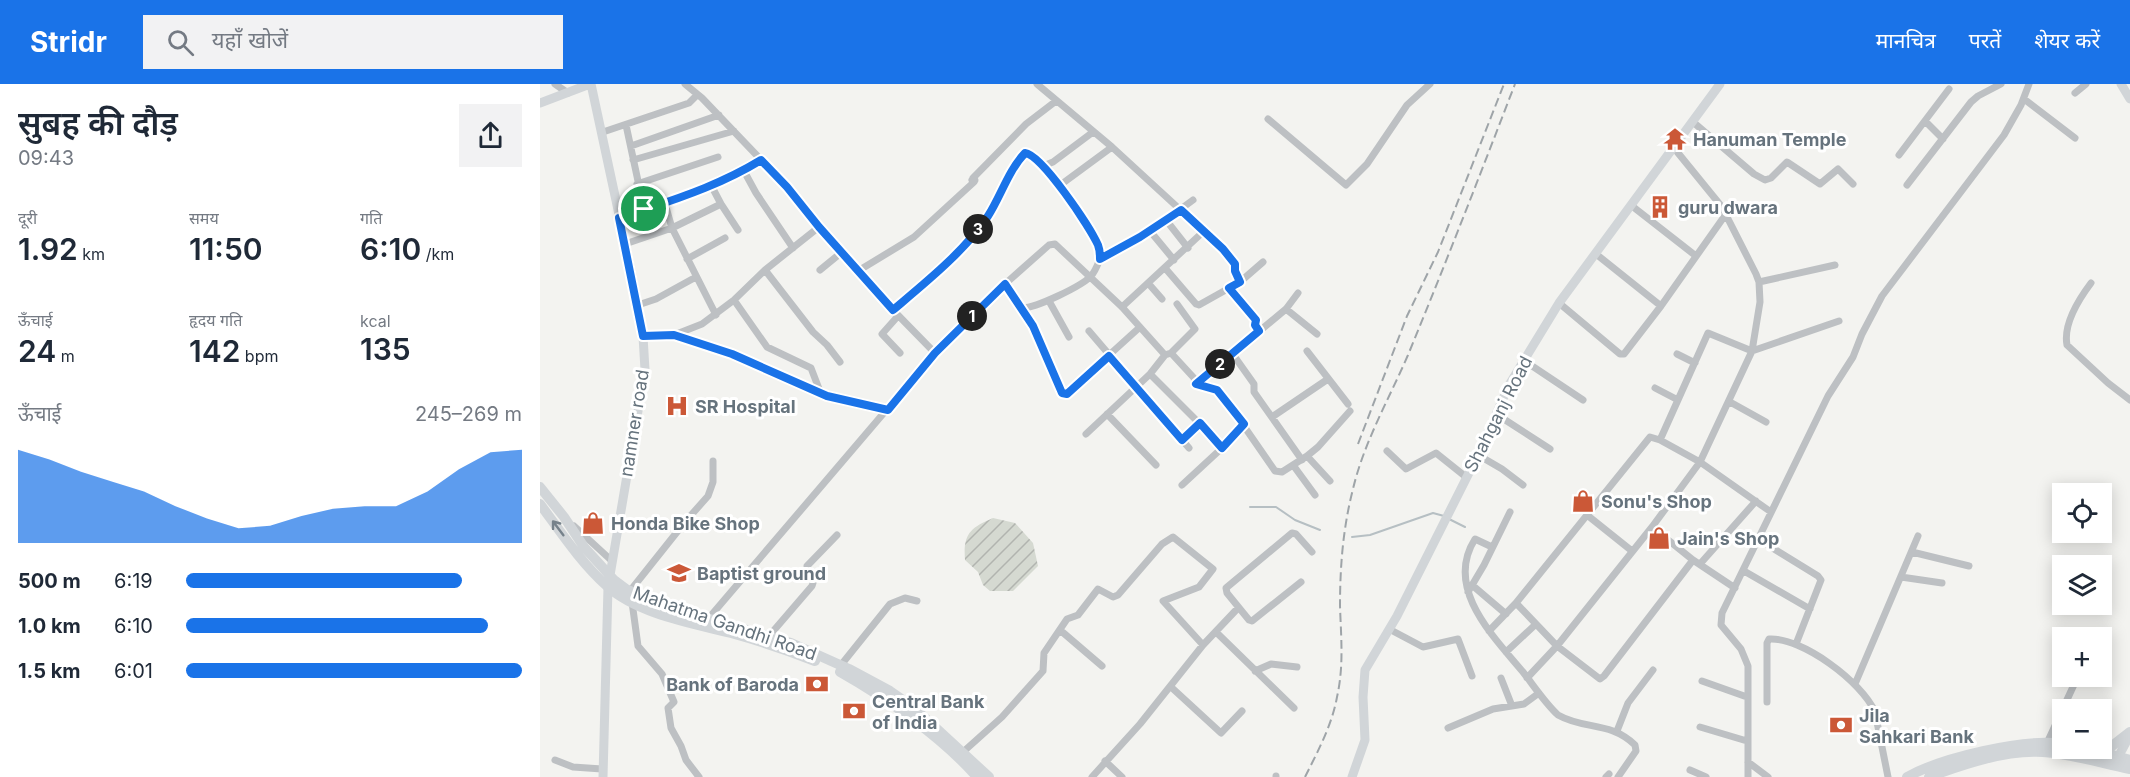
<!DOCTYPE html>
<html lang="hi">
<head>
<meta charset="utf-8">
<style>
	:root { --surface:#fff; --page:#f2f2f3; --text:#1f2937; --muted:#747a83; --accent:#1a73e8 }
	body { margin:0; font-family:Inter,"Noto Sans Devanagari",sans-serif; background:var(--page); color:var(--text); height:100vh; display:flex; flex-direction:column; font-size:22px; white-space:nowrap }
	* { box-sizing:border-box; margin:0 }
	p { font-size:20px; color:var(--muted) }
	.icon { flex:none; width:33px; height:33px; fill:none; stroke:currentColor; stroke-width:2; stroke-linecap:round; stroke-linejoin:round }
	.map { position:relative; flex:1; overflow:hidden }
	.details { display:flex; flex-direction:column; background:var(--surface); width:540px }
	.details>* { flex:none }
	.buttons { position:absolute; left:1512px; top:399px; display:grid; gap:12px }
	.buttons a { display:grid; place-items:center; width:60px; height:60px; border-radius:0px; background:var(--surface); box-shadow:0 3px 15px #0003; font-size:30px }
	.pin { position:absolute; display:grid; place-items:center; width:51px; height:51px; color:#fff; margin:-26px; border:3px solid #fff; border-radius:50%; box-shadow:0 2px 6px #0007 }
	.km { position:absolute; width:30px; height:30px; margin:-15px; border-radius:50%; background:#222; color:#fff; font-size:16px; line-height:30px; text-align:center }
	.round { display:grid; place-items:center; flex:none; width:63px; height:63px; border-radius:0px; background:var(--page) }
	.overview { display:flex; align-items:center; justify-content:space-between; height:102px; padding:0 18px }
	h1 { font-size:33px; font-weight:600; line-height:45px }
	.metrics { display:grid; grid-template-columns:repeat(3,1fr); gap:9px; height:102px; padding:6px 18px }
	.metrics div { display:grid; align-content:center }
	.metrics b { font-size:30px; font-weight:600 }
	.metrics small { font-size:16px; font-weight:400 }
	.metrics p { font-size:16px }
	.chart { height:168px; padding:12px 18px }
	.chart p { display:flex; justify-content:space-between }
	.chart svg { width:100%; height:108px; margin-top:6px; fill:var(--accent); opacity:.7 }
	ul { padding:0 18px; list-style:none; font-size:20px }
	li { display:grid; grid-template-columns:96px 72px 1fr; align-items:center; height:45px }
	li i { height:15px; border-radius:8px; background:var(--accent) }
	header { display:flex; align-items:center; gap:36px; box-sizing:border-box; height:84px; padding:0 30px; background:var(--accent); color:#fff }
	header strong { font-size:28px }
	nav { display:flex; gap:33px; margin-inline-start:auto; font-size:21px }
	.search { width:420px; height:54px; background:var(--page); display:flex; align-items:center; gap:15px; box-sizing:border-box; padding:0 21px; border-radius:0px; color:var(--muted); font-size:22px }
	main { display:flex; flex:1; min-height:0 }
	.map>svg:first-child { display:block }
	.garden { fill:url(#garden-furrows) }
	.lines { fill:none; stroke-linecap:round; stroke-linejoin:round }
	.stream { stroke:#b6bfc3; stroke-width:2 }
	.minor { stroke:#bdc0c3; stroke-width:7 }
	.major { stroke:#d1d5d8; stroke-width:9 }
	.highway { stroke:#d1d5d8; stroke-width:10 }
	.rail { stroke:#9ea4a8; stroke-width:2; stroke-dasharray:9 4.5; stroke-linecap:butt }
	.oneway { stroke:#76828b }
	.route-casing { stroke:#fff; stroke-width:12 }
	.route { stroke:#1a73e8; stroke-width:8 }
	.labels { text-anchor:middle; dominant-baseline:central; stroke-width:6; stroke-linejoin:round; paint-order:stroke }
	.poi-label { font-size:18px; font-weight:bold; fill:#66737d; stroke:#fff; text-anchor:start }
	.street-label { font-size:18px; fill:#66737d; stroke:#fff }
</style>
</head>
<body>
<header>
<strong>Stridr</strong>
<div class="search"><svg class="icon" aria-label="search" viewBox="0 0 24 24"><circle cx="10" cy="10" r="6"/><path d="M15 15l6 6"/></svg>यहाँ खोजें</div>
<nav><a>मानचित्र</a><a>परतें</a><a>शेयर करें</a></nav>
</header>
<main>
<section class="details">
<div class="overview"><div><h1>सुबह की दौड़</h1><p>09:43</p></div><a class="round"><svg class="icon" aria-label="share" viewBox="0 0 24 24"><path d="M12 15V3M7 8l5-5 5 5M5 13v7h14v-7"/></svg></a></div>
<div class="metrics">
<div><p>दूरी</p><b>1.92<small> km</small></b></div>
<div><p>समय</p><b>11:50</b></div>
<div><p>गति</p><b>6:10<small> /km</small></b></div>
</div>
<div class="metrics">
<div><p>ऊँचाई</p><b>24<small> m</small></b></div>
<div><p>हृदय गति</p><b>142<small> bpm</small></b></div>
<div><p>kcal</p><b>135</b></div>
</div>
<div class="chart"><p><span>ऊँचाई</span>245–269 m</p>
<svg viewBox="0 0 160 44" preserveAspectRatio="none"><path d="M0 44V6L10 10L20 15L30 19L40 23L50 29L60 34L70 38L80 37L90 33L100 30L110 29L120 29L130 23L140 14L150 7L160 6V44z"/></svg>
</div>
<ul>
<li><b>500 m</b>6:19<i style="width:82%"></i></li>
<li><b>1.0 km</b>6:10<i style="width:90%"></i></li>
<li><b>1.5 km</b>6:01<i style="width:100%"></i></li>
</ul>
</section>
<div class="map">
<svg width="1590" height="693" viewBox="0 0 1590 693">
	<defs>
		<pattern id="garden-furrows" width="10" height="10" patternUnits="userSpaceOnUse" patternTransform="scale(1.5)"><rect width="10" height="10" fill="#d5d9d1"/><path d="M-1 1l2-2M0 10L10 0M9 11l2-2" fill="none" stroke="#b1b4af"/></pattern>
	</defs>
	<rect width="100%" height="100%" fill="#f3f3f0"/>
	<!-- garden -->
	<path class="garden" d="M453,434L475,439L493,459L498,482L473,507H450L443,501L438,488L425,476C423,450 430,444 453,434Z"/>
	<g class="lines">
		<!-- stream -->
		<path class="stream" d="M710,423H736L755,436L780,446
			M909,435L925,443
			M812,453L830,451L893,429L904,432"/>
		<!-- minor -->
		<path class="minor" d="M15,0L28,9
			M145,0L162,14L247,103L279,143L353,226L395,269
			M497,0L572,63L683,165L695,180V187L700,198
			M1535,9L1546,0
			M1484,15L1535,54
			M728,35L806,101L827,80L867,21L890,0
			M1385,37L1403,55
			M1153,38L1214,90L1225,96L1231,94L1247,78L1280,100L1298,85L1313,100
			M86,41L104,125
			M63,48L149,19L157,11
			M91,62L179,31
			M1359,71L1409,5
			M93,76L194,47
			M503,82L513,78L553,48
			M204,87L216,109L253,164
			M97,100L178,73
			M171,101L181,120L198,146
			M1367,101L1431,18L1438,12L1461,0
			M519,102L572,63
			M125,120L132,144L176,231
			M1092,122L1156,172
			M79,134C89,132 96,128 105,125C146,112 185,98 221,76
			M626,136L648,164
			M610,147L634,176
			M85,160L132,144L181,120
			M1056,170L1121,222
			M147,175L185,154
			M625,184L656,220L659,221L700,198L723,178
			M225,186L273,248L287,261L300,278
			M280,186L302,168
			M318,187L374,153L434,98L432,96H435L433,94L486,40L516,17
			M1219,198L1295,181
			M608,199L622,215
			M1551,199C1539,215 1523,240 1527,261L1568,299L1590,316
			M465,200L509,161L515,160L582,223L625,271L631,269L654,294L656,300L671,302L681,309L735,387L742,388L767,372L778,363L810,327
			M689,204L716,236L715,241L719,247
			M194,216L227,263L271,284L281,310
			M509,217L529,253
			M1019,219L1080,270H1084L1121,222L1186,130
			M98,221L116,215L156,193
			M582,223L663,148
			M482,224L493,242L520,308L525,311L600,243
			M746,225L777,250
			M353,226C386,199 420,170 445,135C461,115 466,85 486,69C507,78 559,152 560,175L619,141L653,116
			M358,232L342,250L360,269
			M549,247L649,364
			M134,251L192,270L287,312L348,326
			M103,252L134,251L162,240L194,216L225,186L279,143
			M767,267L808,320
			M631,269L655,245L637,220
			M692,269L714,300V308L762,376
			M1137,270L1155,279
			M983,276L1043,316
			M610,290L670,350L682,364
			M656,300L746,225L758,209
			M1115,304L1138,316
			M1190,318L1226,338
			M567,330L616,381
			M956,330L1010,365
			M732,333L788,295
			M546,350L610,290L625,271
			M642,356L660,339
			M1120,356L1168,249L1212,267L1299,237
			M847,367L866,385L896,369L926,393
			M938,371L962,385L983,401
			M767,372L790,397
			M753,381L775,411
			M642,401L682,364L704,340
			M1047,431L1092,467
			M34,442L72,477
			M1112,443L1153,476L1195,504
			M1218,455L1278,492L1281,496L1256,560
			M952,463L935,455C904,504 953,552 983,588C994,602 1005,619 1018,631C1044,646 1070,637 1095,661L1096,667L1078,693
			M1372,468L1429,482
			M1160,480L1216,417
			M1204,487L1270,525
			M1361,493L1402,499
			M761,498L712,537L709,536L687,509L686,504L752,449L756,450L772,468
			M932,501L966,530
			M90,507L145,438L168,412L173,398V377
			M928,508L944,481L970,428
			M92,518L98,562L122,590L134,618L128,624L131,644L141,662L146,676L159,693
			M976,519L1017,562L1060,595L1064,592L1153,476
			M168,535L395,269L465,200L482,224C496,224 542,202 551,192C555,188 558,180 560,175
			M849,545L883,563L918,555L932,592
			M520,546L562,582
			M949,547L976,519L1110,353L1120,356L1160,378L1231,428
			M676,548L754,624
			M229,552L272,502L273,499L267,482L297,451
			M966,568L996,540
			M301,581L350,520L365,514L377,517
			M715,587L731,580L757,583
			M961,594L972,622
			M987,594L1017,562L1112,443L1160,378L1212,267L1220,218L1219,198L1216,190L1182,123L1134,64
			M1162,597L1207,613
			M1315,600L1378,452
			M631,603L681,649L702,627
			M1227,618V559L1229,555C1262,553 1322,598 1335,628L1348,693
			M1160,643L1207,657
			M908,644L953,625L984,620L999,609
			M1077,647L1088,619L1113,586
			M1507,659L1538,592
			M423,668L462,633L503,587L504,569L527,535L538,531L558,505L573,513L578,511L622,460L633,453L673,485L659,503L623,517L663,561
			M15,676L33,683L62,685
			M565,677L582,693
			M1208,678L1228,693
			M1150,686L1166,693
			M552,693L600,640L663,561L698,524
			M736,693V692
			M1066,693L1069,690
			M1208,693V582L1201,565L1181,541L1182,529L1288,312L1313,273L1322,250L1342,212L1464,51L1481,21L1489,0"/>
		<!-- major -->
		<path class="major" d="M51,0L92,191L103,252L105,286L68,503L63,693
			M1581,0L1590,15
			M0,19L50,0
			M1576,677L1590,651
			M812,693L825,656L823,613L825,586L857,532L938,371L969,301L1019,219L1180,0"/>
		<!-- highway -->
		<path class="highway" d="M0,403L24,433L44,463L74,496L86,505L99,511L163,533L251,559L309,585L350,607L373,623L449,693
			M0,420C20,447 41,479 67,502C98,530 152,539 191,549C220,557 247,566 275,577
			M300,588C346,614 402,653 437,693
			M1547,664L1590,676
			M1558,666L1572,662L1590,648
			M1367,693C1401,674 1484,654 1522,660
			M1389,693C1424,680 1465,666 1503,668C1532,670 1561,679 1590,685"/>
		<!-- rail -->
		<path class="rail" d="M818,360L867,232L898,168L964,0
			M765,693C778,667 792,641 797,613C804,582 801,553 800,522C800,482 803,444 813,405C824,358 849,315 868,271C905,181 940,91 975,0"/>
	</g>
	<!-- one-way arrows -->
	<defs><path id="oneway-shaft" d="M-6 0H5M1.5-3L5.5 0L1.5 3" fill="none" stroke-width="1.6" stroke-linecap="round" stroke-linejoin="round" transform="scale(1.5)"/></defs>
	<use class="oneway" href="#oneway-shaft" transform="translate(18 444) rotate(-127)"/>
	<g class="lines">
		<!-- route casing -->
		<g class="route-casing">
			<path id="route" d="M485,69C502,71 550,143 558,161C560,166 560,170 560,175L600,153L641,126L683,165L695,180V187L700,198L689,204L716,236L715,241L719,247L656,300L677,306L704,340L682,364L660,339L642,356L569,272L527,310L522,309L493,242L465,200L395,269L348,326L287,312L192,270L134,251L103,252L79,134C89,132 96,128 106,125C146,112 185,98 221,76L247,103L279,143L353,226C385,199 425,167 448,132C461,112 468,87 485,69Z"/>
		</g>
		<!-- route -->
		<use href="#route" class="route"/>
	</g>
	<!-- icons -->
	<defs>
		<g id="temple-bare" transform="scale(1.8)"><path d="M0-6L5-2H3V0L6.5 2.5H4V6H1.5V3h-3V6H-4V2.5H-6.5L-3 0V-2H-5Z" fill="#cb5837" stroke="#fff" stroke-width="2.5" paint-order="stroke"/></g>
		<g id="building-bare" transform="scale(1.8)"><path d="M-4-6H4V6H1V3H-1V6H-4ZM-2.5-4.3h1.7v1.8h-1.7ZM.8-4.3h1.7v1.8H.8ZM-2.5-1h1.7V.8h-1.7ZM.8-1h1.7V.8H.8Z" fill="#cb5837" stroke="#fff" stroke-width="2.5" paint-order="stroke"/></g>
		<g id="hospital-bare" transform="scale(1.8)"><path d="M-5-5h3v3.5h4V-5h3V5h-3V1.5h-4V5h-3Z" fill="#cb5837" stroke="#fff" stroke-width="2.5" paint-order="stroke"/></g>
		<g id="shop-bare" transform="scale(1.8)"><path d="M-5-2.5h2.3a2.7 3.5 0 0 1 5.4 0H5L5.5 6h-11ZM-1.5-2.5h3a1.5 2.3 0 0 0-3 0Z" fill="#cb5837" stroke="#fff" stroke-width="2.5" paint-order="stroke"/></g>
		<g id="school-bare" transform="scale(1.8)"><path d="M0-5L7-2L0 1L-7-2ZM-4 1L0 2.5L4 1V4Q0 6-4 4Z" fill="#cb5837" stroke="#fff" stroke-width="2.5" paint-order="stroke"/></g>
		<g id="bank-bare" transform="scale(1.8)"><path d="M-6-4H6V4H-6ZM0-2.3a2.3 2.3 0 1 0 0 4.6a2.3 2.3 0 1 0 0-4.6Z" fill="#cb5837" stroke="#fff" stroke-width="2.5" paint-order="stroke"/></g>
	</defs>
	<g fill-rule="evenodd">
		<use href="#temple-bare" x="1135" y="55"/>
		<use href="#building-bare" x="1120" y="123"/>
		<use href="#hospital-bare" x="137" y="322"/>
		<use href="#shop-bare" x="1043" y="417"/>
		<use href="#shop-bare" x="53" y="439"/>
		<use href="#shop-bare" x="1119" y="454"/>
		<use href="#school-bare" x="139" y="489"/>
		<use href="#bank-bare" x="277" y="600"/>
		<use href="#bank-bare" x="314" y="627"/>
		<use href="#bank-bare" x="1301" y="641"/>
	</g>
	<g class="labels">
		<!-- poi labels -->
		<g class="poi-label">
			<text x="1153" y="55">Hanuman Temple</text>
			<text x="1138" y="123">guru dwara</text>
			<text x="155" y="322">SR Hospital</text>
			<text x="1061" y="417">Sonu's Shop</text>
			<text x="71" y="439">Honda Bike Shop</text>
			<text x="1137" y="454">Jain's Shop</text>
			<text x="157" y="489">Baptist ground</text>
			<text x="259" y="600" text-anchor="end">Bank of Baroda</text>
			<text x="332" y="617">Central Bank<tspan x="332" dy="21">of India</tspan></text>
			<text x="1319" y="631">Jila<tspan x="1319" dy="21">Sahkari Bank</tspan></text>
		</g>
		<!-- street labels -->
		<g class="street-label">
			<text transform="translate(958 330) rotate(-63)">Shahganj Road</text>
			<text transform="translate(94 339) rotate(-81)">namner road</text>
			<text transform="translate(185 539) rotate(19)">Mahatma Gandhi Road</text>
		</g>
	</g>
</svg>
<div class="buttons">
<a><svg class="icon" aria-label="locate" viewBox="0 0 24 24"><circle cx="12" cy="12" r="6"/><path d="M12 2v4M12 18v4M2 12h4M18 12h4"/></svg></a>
<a><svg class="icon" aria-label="layers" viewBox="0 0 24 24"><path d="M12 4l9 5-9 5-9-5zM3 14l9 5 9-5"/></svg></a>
<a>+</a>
<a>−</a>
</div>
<div class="pin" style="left:104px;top:125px;background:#1e9e55"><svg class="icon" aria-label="arrive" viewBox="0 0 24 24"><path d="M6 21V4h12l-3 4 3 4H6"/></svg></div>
<b class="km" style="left:432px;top:232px">1</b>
<b class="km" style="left:680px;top:280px">2</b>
<b class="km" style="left:438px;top:145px">3</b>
</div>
</main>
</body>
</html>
